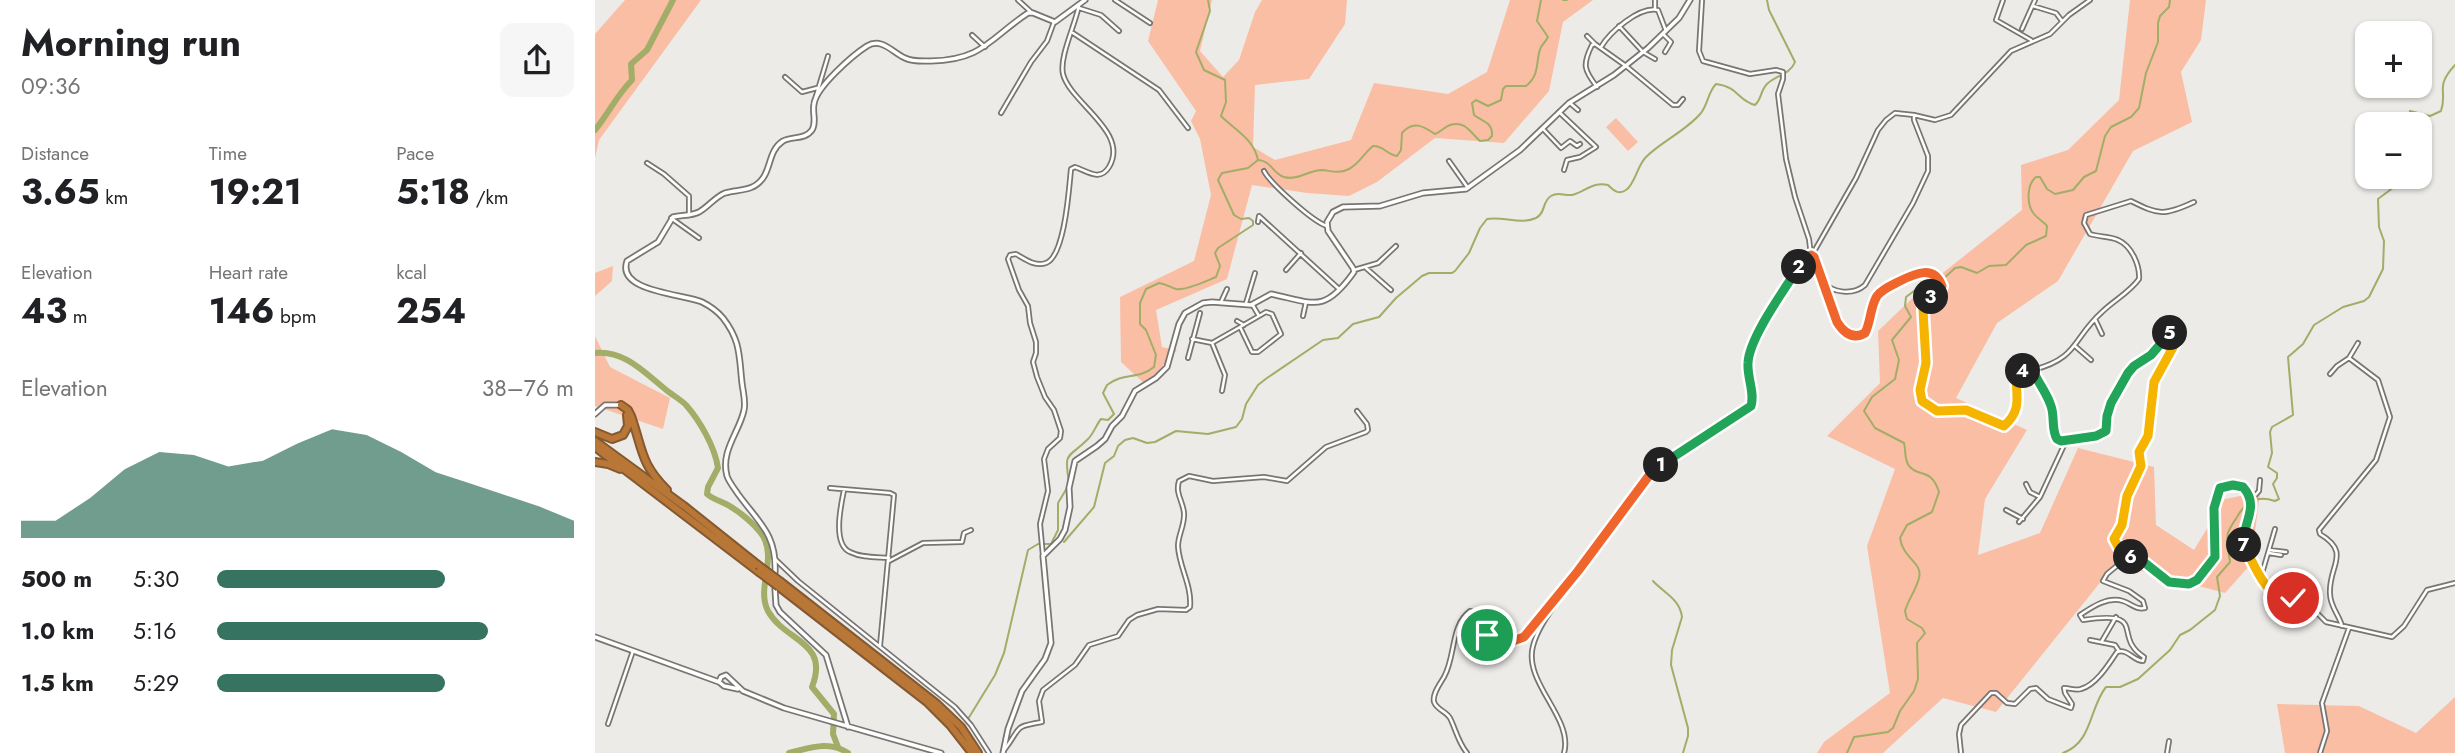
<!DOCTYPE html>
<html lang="en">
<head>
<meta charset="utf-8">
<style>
	:root { --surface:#fff; --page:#f6f6f6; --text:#202124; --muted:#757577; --accent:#367461 }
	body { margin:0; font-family:Jost,sans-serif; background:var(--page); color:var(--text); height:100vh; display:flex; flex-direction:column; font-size:26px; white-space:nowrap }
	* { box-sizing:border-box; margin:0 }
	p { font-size:23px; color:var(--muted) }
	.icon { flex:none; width:38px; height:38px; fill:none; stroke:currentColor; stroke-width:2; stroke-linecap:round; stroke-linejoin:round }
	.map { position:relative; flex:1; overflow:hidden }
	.side { display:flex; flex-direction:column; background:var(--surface); width:595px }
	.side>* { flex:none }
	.controls { position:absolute; left:1760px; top:21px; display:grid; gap:14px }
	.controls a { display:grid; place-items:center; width:77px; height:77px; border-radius:14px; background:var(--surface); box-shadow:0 2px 5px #0004; font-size:35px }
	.pin { position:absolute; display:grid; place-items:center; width:60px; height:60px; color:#fff; margin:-30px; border:4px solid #fff; border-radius:50%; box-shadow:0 2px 7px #0007 }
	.km { position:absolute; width:35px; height:35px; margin:-18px; border-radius:50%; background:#222; color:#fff; font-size:19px; line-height:35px; text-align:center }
	.round { display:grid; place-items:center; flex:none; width:74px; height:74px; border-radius:14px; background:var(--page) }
	.summary { display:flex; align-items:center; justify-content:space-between; height:119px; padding:0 21px }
	h1 { font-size:38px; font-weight:700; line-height:52px }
	.figures { display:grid; grid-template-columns:repeat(3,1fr); gap:10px; height:119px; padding:7px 21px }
	.figures div { display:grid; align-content:center }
	.figures b { font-size:35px; font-weight:700 }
	.figures small { font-size:19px; font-weight:400 }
	.figures p { font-size:19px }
	.chart { height:196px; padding:14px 21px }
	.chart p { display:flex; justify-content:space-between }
	.chart svg { width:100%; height:126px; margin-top:7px; fill:var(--accent); opacity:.7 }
	ul { padding:0 21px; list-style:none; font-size:23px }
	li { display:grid; grid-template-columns:112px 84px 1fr; align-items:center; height:52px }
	li i { height:18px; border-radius:9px; background:var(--accent) }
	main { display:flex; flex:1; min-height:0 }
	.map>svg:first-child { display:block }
	.green { fill:#fabea5 }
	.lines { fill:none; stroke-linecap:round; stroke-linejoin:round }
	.stream { stroke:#a2ad67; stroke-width:2 }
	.river { stroke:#a2ad67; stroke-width:6 }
	.street-casing { stroke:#787673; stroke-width:6 }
	.secondary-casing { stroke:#787673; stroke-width:7 }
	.highway-casing { stroke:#845930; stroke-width:10 }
	.street { stroke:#fff; stroke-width:2.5 }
	.secondary { stroke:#fff; stroke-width:3.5 }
	.highway { stroke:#b87637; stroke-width:6 }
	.highway-bridge-casing { stroke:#845930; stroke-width:10; stroke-linecap:butt }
	.highway-bridge { stroke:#b87637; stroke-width:6 }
	.split-1-casing { stroke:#fff; stroke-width:14 }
	.split-2-casing { stroke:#fff; stroke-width:14 }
	.split-3-casing { stroke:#fff; stroke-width:14 }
	.split-4-casing { stroke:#fff; stroke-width:14 }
	.split-5-casing { stroke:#fff; stroke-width:14 }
	.split-6-casing { stroke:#fff; stroke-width:14 }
	.split-7-casing { stroke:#fff; stroke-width:14 }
	.split-8-casing { stroke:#fff; stroke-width:14 }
	.split-1 { stroke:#f0652b; stroke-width:9 }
	.split-2 { stroke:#22a559; stroke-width:9 }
	.split-3 { stroke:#f0652b; stroke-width:9 }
	.split-4 { stroke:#f5b400; stroke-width:9 }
	.split-5 { stroke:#22a559; stroke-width:9 }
	.split-6 { stroke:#f5b400; stroke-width:9 }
	.split-7 { stroke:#22a559; stroke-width:9 }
	.split-8 { stroke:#f5b400; stroke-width:9 }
</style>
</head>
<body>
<main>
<section class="side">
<div class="summary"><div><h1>Morning run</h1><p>09:36</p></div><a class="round"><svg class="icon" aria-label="share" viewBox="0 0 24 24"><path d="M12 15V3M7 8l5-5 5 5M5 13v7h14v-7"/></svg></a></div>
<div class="figures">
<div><p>Distance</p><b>3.65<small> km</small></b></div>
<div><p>Time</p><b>19:21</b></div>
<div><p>Pace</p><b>5:18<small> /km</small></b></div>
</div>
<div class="figures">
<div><p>Elevation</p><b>43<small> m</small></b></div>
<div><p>Heart rate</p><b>146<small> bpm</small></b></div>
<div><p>kcal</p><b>254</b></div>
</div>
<div class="chart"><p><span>Elevation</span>38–76 m</p>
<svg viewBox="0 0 160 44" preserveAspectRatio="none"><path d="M0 44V38L10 38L20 30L30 20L40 14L50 15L60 19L70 17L80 11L90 6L100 8L110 14L120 21L130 25L140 29L150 33L160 38V44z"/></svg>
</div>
<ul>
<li><b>500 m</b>5:30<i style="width:64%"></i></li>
<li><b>1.0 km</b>5:16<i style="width:76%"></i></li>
<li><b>1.5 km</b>5:29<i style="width:64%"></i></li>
</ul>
</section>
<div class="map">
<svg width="1860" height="753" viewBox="0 0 1860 753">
	<rect width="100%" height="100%" fill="#edebe8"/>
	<!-- green -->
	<path class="green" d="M30,0H106L4,140L0,158V34Z
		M563,0H617L605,51L628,77L644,60L660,12L667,0H752L750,24L714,79L660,85L658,147L680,160L756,140L779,83L853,94L892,72L915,0H998L968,22L954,91L909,143L840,138L782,182L754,196L712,193L657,185L632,279L561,310L567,347L582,350L551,385L526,362L525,297L599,261L616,195L605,139L596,121L601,111L553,41Z
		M1535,0H1611L1606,40L1586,72L1597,122L1538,151L1463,281L1402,323L1361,398L1432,430L1390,499L1383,555L1445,533L1483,448L1559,467L1561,525L1599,550L1630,499L1665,492L1656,564L1630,593L1520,564L1401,712L1348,698L1288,753H1222L1229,742L1295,693L1272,546L1300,469L1232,436L1285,383L1283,331L1325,291L1427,210L1426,165L1473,150L1524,100Z
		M1021,118L1043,142L1033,151L1011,127Z
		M18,266L17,281L0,296V273Z
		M0,336L15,367L75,398L68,429L0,406Z
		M1860,697V753H1690L1682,704L1764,706L1821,733Z"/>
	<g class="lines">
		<!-- stream -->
		<path class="stream" d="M968,0H972
			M1813,124L1815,111L1835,116L1846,111C1853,90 1839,88 1860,65
			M663,160C677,161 677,173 689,177C702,181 714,170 727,170C737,171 744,174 754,169C765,163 769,153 778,146C788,145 792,155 802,156L806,150L807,133C818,120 828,126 840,134C846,132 849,127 855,125C870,120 876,133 885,141L893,140L897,136C898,122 888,122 879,115L877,103L881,100L893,106L906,100L908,89L911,86H931C946,74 940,60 946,47C948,44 951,41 953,37L942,21L946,0
			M474,483C469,450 472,460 493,439C499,433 501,425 506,419L513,420L519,414L508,393L512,385C529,372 543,380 559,367L561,355L551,330L545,324V303L551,289L564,283C571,284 575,287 581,289C591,291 611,281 621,277L625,266L620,253L623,248L658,225V221L654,218L646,219L639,215L623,180L627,173L653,168L663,160C659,139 640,130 626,116L631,102L630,80L609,70L601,52L615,11L613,0
			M469,542L499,507L510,463L519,456L523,446L530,440L538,438L552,443L560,442L581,431L613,434L641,427L647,419L651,404L663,385L672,378L728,340L743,338L758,324L784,317L801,298L827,276L834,273H857L860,271L874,253L885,228L892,219C908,216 925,225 941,218C951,213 947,201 956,196C963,191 969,196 977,195C990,192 998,181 1013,185C1019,191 1024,195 1031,190C1040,184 1042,166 1051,157C1067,141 1091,131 1106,113C1113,104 1113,92 1121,84C1144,87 1142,100 1160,105C1167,99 1165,91 1172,84C1181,75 1195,75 1200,62L1174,10L1172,0
			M456,544L463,530V503L472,488
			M1058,581C1069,593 1085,599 1087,617L1077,650L1076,665L1093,728V736L1088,753
			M373,719L400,675L409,653L433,550L443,544H457
			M1252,753L1259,737L1293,732L1298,728L1305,711L1319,691L1323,679L1322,643L1330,633L1327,628L1312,619L1310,611C1313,600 1321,590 1324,578C1328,562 1308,559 1305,538L1312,525L1337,512L1344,492C1336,467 1324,478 1314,466C1309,459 1311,451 1309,443L1280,428L1269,411L1277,397L1300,379L1304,360L1297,340L1316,317L1310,306L1311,297L1319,291L1346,281L1360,268L1366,267L1382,273L1394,266L1411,265L1431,245L1451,236L1452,226C1448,221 1443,219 1439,214C1431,204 1432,184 1441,177H1445L1452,189L1460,194L1478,190L1489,177L1501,171L1510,136L1516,127L1536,117L1544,108L1551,73L1563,42V23L1565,16L1574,7L1575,0
			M1468,753C1498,742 1494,708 1511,687H1525L1543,679L1575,650L1585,635L1595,630L1620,610L1625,596L1622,577L1635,562C1634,553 1631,542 1633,533C1635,527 1639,522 1642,517C1651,501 1662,495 1680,501L1684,499L1678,484L1682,478V473L1673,467L1677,453L1675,432L1677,427L1698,415L1693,357L1708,344L1719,325L1748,307L1769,301L1774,297L1788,269L1789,241L1784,227L1783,199L1799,187L1808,177"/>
		<!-- river -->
		<path class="river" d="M0,130C14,113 21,96 37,80L36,64L52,50L78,0
			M0,353C29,350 49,372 70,389C77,395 85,399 91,405C105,421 120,447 123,468L113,487L112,494C118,499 125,501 131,504C144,511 160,524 168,536C182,560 161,588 173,611C190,642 235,641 217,687L239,714L238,734L243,747
			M194,753C215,748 234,740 253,753"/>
		<!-- street casing -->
		<g class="street-casing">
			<path id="street" d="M423,0L436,12
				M520,0L555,23
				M1060,0V9
				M1107,0L1104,51L1108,61L1155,74L1181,70L1188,72V79L1183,94L1191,159L1200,197L1214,239L1216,255
				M1408,0L1401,20L1436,40
				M1438,6L1461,13L1467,21
				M484,8L506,15L524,31
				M1024,26L1048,52L1060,59
				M1427,29L1440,0
				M478,33L564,90L593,128
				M1068,34L1076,42L1070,52
				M377,35L390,47
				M992,36L1000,44
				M1006,47C1015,32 1044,6 1063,10L1071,31
				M190,77L207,92L222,88
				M1002,87C989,70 987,65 997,45L1000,44L1031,66L1078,105H1083L1088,99
				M221,96L233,56
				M975,103L983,110
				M964,112L1001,147L985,157L972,160L969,170
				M406,113L436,62L452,41L459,22
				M948,129L966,148L975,141L982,146L985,144
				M854,161L873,188
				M52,163L69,174L94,196V215
				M669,171C675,183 718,222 732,226
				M76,218L104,238
				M663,222L664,216L744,289
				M1217,255L1261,178L1283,130L1291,120L1300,113L1319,115
				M771,268L796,290
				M691,270L706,253
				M759,270L783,263L801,246
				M1229,284C1234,303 1240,334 1264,336L1272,330C1275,320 1276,307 1281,297C1286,289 1296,285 1304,281C1320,274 1338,265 1347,286C1344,296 1332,296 1329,306C1323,323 1330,345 1330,362C1330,376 1322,387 1327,401L1342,411L1372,410L1409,426C1429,408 1419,398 1421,377L1425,372L1436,369L1456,405L1458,432L1463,441L1510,433L1516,403L1536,369L1556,355L1575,333L1583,332L1582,340L1559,382L1553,436L1544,452L1546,466L1532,496L1527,525L1519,539L1530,559
				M626,302L632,289
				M651,303L660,273
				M657,304L664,316
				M671,312L677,314L686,334L663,352H657L645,327Z
				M708,316L711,302
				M1500,319L1507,334
				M642,321L649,325
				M597,339L617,343
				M1480,346L1496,360
				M593,358L605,313
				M1438,370C1484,358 1477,339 1507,312C1519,300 1534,293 1544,279C1545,266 1537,246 1523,240C1515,236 1504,237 1495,234L1489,223L1491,215L1536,201C1564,215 1569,216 1599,202
				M1735,374L1742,366L1754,358
				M627,391L630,375L617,343L645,327
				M1431,484L1435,492L1445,497
				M235,488L295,493L299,495L285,646
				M249,490C246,505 237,544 255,552C267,558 281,557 294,558
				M1656,500L1664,491L1665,480
				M1411,510L1428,519
				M1424,522L1445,497L1471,441
				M1674,550L1691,552
				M1674,553L1686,555
				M448,556L445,524L453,491L449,459L453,449L465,438L466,431L459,410L450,397L442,377L438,362L441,353V342L435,323L433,306L424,290L413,259L415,255L421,254C430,259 440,267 451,263C470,256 474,188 476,169L480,167C492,171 505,182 514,167C535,132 475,103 468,74C464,57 481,23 484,5
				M180,559L203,581L360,707L376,725L394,753
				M294,561L328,543L367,542L369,533L376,530
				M1666,577L1680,529
				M967,594C957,610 943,627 938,646C928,683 979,718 969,753
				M1747,626C1744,615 1735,606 1735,594C1733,566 1757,553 1725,534L1724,530L1781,460L1795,417L1783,380L1754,358L1763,343
				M1495,640L1520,645L1524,651
				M1507,641L1521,617
				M13,724L38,651
				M410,749C427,727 417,727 447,722L444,701L448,690L480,665L494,645L523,636L534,620L542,615L563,609L591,610L595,607C597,585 584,567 583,546C583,535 590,525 589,513C588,501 580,494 584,481L594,476L618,481L669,477L692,481L731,447L771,432L773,430L772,424L762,411
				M872,753C863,742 861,730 855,718C851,711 842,710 839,702C837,694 845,684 849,677C861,656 855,626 875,611L879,612C890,636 909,657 934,632L1059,469L1155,406C1160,392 1151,377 1153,363C1155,339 1196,276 1212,257L1216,255C1223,262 1222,273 1228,281C1237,294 1259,295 1270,285L1318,203L1333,171V156L1319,120V115L1340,120L1356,115L1416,51L1455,34L1474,15L1495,0
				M1366,753L1364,734L1366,725L1396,693H1401L1412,703L1420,704L1435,689L1441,688L1453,699L1476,708L1477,704L1470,693L1469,688C1475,688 1481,691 1486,689C1501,685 1514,664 1522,652C1533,648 1538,661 1548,661L1549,657C1516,636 1555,610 1488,620L1485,615C1497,607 1513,596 1528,601C1537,604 1541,610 1550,608L1548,601L1534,591L1508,581L1512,574L1530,559C1561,551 1578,619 1617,564C1632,542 1604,503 1629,486H1645C1669,502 1648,522 1648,541C1649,551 1673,591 1681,596C1690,601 1699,596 1708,599L1731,622L1797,637L1809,626L1832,590L1860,583
				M1572,753L1574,741
				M1725,753L1732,731L1727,703L1754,628"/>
		</g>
		<!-- secondary casing -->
		<g class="secondary-casing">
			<path id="secondary" d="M0,414L10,405H26
				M180,573C182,534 164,523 143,494C139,488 134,482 132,476C125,451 145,431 149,410C151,402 148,392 147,383C144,357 146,341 128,318C123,312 115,306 107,302C89,294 21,292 32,261L63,242L78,217C87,215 96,216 104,212C113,207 120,197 130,193C144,189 158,192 168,178C176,167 174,150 188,141C197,136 210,140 217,130C222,122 217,113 219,104C221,87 258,55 272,46C287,37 298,53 310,58C318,62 327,61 336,61C388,60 395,38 433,13H438L460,22L490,0
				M180,589L181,605L185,612L231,655L253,727
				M0,637L124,682L129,686L143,689
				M124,682L126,677L131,675L148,691L189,708L346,753
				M408,753L413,729L427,691L450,659L456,643L448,556L465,539L470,530L475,507L474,488L480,461L502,446L510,439L517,426L527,416L540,391L561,378L572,367L584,324L590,313L608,303L617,302L656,305L676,294C719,303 729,314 759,272L758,268L733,231L732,222L738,212L748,207L785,206L828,193L871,189L925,150L974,103L1019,75L1053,48L1084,18L1095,0"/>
		</g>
		<!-- highway casing -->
		<g class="highway-casing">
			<path id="highway" d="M26,405L33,410L36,416C48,450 45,463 72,490
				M0,432L17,439L28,435L33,426L32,415
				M0,441L89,506L163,565
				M0,447L164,572
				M0,462L13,464L25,469
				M186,582L342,704L366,727L383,753
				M184,587L332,702L355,725L377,753"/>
		</g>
		<!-- street -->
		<use href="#street" class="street"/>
		<!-- secondary -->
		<use href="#secondary" class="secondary"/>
		<!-- highway -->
		<use href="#highway" class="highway"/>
		<!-- highway-bridge casing -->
		<g class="highway-bridge-casing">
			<path id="highway-bridge" d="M163,565L186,582
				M164,572L184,587"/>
		</g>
		<!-- highway-bridge -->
		<use href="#highway-bridge" class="highway-bridge"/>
	</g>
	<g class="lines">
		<!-- split-1 casing -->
		<g class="split-1-casing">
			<path id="split-1" d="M892,635L901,641L912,643L929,637L983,571L1056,473L1066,465"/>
		</g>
		<!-- split-2 casing -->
		<g class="split-2-casing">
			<path id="split-2" d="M1066,465L1156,406C1160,392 1152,378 1153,363C1154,338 1189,290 1204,267"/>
		</g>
		<!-- split-3 casing -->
		<g class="split-3-casing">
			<path id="split-3" d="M1204,267L1212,257L1216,255L1219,257L1242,322C1249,333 1258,340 1270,333C1276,322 1275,307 1282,296C1287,289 1297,285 1305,281C1321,273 1339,265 1347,286L1345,292L1336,297"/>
		</g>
		<!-- split-4 casing -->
		<g class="split-4-casing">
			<path id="split-4" d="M1336,297L1329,304L1328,310L1331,363L1325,390L1327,401L1342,411L1371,410L1409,426C1426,411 1422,399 1421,379L1428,371"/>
		</g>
		<!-- split-5 casing -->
		<g class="split-5-casing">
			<path id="split-5" d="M1428,371L1438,370C1443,383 1452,393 1456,406C1460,417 1456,429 1462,439L1466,441L1501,436L1511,431L1512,416L1516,403L1533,373L1539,366L1556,355L1575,333"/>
		</g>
		<!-- split-6 casing -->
		<g class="split-6-casing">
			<path id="split-6" d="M1536,557L1530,559L1519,539L1527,525L1532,496L1546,466L1544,452L1553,436L1559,382L1582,340L1583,332L1575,333"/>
		</g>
		<!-- split-7 casing -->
		<g class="split-7-casing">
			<path id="split-7" d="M1536,557L1550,563L1574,582L1594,584L1602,580L1620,557L1619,508L1625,488L1638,485L1648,487C1666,507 1646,524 1649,545"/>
		</g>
		<!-- split-8 casing -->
		<g class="split-8-casing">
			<path id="split-8" d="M1649,545C1659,564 1672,603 1698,598"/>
		</g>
		<!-- split-1 -->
		<use href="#split-1" class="split-1"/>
		<!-- split-2 -->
		<use href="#split-2" class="split-2"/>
		<!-- split-3 -->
		<use href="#split-3" class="split-3"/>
		<!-- split-4 -->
		<use href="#split-4" class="split-4"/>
		<!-- split-5 -->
		<use href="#split-5" class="split-5"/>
		<!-- split-6 -->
		<use href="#split-6" class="split-6"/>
		<!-- split-7 -->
		<use href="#split-7" class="split-7"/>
		<!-- split-8 -->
		<use href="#split-8" class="split-8"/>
	</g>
</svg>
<div class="controls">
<a>+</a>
<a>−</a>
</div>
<div class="pin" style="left:892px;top:635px;background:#1e9e55"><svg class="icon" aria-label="arrive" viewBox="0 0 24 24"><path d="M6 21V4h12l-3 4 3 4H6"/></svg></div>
<div class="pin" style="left:1698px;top:598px;background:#d93025"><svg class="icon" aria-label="check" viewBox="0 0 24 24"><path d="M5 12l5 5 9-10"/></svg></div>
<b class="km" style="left:1066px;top:465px">1</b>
<b class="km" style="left:1204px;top:267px">2</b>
<b class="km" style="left:1336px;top:297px">3</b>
<b class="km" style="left:1428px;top:371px">4</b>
<b class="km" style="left:1575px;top:333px">5</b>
<b class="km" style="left:1536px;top:557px">6</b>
<b class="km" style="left:1649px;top:545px">7</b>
</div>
</main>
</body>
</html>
